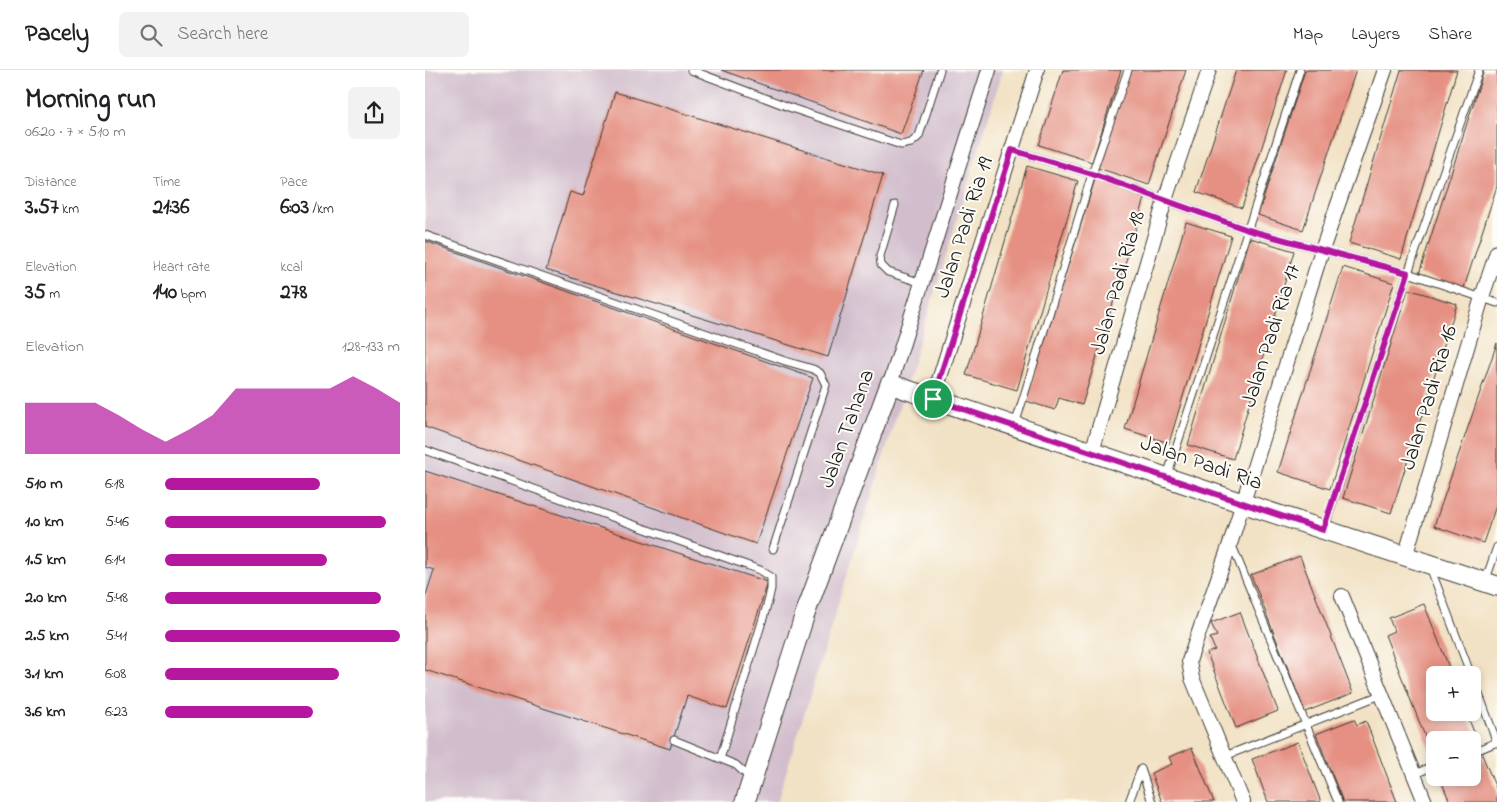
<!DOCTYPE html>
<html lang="en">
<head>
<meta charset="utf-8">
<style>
	:root { --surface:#fff; --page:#f2f2f2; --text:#202124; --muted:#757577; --line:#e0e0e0; --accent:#b5179e }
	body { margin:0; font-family:"Indie Flower",sans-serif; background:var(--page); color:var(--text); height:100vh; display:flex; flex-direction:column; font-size:19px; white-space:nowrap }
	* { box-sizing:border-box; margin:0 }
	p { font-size:16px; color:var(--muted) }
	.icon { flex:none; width:28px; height:28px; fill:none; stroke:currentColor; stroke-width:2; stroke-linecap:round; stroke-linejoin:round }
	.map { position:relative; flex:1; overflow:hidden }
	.details { display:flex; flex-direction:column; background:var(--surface); width:425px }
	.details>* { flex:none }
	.fabs { position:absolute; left:1001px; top:596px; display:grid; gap:10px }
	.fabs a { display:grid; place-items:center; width:55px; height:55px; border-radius:8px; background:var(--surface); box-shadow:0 2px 8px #0003; font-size:25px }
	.pin { position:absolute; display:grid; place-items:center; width:42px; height:42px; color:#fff; margin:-21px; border:2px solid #fff; border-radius:50%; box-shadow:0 1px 5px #0007 }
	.round { display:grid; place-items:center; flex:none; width:52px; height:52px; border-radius:8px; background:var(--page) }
	.summary { display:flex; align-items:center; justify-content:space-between; height:85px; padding:0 25px }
	h1 { font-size:28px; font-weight:800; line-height:38px }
	.figures { display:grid; grid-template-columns:repeat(3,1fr); gap:8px; height:85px; padding:5px 25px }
	.figures div { display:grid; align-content:center }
	.figures b { font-size:21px; font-weight:800 }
	.figures small { font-size:14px; font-weight:400 }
	.figures p { font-size:14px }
	.chart { height:140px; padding:10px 25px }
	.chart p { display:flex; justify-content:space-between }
	.chart svg { width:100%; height:90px; margin-top:5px; fill:var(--accent); opacity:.7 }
	ul { padding:0 25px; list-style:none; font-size:16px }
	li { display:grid; grid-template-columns:80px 60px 1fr; align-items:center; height:38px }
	li i { height:12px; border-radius:6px; background:var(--accent) }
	header { display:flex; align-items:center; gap:30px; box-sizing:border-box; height:70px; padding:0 25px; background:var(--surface); border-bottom:1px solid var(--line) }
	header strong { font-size:24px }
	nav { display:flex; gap:28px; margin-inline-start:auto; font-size:18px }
	.search { width:350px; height:45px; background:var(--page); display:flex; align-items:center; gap:12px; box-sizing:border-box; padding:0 18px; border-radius:8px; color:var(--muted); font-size:19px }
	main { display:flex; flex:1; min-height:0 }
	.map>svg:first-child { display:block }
	.industrial { fill:#d1bdcc }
	.building { fill:#e59082 }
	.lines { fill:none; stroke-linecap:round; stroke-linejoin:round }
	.lane-casing { stroke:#3c3a35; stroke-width:9 }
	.street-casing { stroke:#3c3a35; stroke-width:16 }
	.secondary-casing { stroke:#3c3a35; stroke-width:21 }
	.lane { stroke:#fff; stroke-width:7 }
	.street { stroke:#fff; stroke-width:14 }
	.secondary { stroke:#fff; stroke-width:19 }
	.route-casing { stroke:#fff; stroke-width:10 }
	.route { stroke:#b5179e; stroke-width:6 }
	.labels { text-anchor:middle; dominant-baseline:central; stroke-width:4; stroke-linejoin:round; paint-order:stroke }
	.street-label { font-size:22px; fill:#1c1c1c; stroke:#fdfcf7 }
</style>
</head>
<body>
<header>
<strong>Pacely</strong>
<div class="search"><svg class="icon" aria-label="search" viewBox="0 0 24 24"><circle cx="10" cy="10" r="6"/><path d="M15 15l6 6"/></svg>Search here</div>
<nav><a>Map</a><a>Layers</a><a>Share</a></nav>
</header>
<main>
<section class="details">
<div class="summary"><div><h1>Morning run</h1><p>06:20 · 7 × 510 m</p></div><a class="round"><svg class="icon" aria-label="share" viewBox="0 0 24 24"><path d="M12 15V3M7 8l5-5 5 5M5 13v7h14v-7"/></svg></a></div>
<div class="figures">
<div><p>Distance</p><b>3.57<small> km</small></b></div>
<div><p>Time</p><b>21:36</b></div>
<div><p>Pace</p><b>6:03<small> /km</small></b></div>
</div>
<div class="figures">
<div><p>Elevation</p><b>35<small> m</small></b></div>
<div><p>Heart rate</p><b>140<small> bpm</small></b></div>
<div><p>kcal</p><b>278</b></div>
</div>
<div class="chart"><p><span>Elevation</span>128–133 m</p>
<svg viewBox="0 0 160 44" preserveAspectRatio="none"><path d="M0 44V19L10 19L20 19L30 19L40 25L50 32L60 38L70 32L80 25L90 12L100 12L110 12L120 12L130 12L140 6L150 12L160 19V44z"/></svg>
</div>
<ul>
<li><b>510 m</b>6:18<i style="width:66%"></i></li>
<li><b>1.0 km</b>5:46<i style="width:94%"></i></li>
<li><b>1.5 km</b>6:14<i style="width:69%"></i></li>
<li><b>2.0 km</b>5:48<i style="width:92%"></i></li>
<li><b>2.5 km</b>5:41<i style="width:100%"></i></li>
<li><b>3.1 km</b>6:08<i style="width:74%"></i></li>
<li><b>3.6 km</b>6:23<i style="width:63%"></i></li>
</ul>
</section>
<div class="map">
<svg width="1072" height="732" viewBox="0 0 1072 732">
	<rect width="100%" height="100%" fill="#fdfcf7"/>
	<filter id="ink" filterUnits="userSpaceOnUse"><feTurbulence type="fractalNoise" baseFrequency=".02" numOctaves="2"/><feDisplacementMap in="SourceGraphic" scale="10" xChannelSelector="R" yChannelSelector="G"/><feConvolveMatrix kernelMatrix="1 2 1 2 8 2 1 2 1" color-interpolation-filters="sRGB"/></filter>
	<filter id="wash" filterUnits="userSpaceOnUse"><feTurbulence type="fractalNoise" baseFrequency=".0096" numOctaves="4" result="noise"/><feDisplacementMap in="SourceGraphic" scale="20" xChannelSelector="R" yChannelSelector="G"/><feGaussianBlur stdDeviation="1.12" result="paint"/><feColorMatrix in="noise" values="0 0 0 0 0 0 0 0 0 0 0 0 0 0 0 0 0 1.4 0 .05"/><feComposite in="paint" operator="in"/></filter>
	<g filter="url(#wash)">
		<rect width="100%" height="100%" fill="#f2e2c5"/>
		<!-- industrial -->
		<path class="industrial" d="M0,0H578L352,732H0Z"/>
		<g id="blocks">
			<!-- building -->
			<path class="building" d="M296,0H499L476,64Z
				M638,0H696L667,92L614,75Z
				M705,0H761L724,115L673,98Z
				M811,0H862L817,138L771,122Z
				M880,0H931L878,160L833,145Z
				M976,0H1032L976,189L924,173Z
				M1059,0H1072V116L1039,218L994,204Z
				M190,22L458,105L403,287L121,200L145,122L158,126Z
				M602,96L653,111L592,320L541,305Z
				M670,109L721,125L657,335L634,328L630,340L601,331Z
				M761,152L806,166L744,373L700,359Z
				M825,168L869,181L808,389L763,375Z
				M0,171L388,308L331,474L0,357Z
				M918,197L969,213L905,419L853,402Z
				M983,219L1032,234L966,443L918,428Z
				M1072,273V433L1058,473L1009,456Z
				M0,401L343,512L302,639L262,626L245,679L0,600V528L9,500L0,497Z
				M875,486L928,623L880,642L826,505Z
				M999,534L1027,605H1010V642H1041L1051,667L1044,670H1010V683L1007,684L960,565L969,561L964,548Z
				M815,542L853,641L811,658L782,583L790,580L785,568L792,566L786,553Z
				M929,649L932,655L941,651L972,732H918L891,664Z
				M873,672L896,732H843L827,689Z
				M767,678L789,732H737L726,703L747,694L744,687Z
				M1056,682L1072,721V732H1025L1015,708H1048V686Z"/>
		</g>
	</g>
	<g filter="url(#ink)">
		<use href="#blocks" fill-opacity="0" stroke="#3c3a35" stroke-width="1"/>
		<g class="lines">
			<!-- lane casing -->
			<g class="lane-casing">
				<path id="lane" d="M266,0L369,39L476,75L486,73L494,66L515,0
					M587,80L667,104L823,160L983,203L1072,233
					M470,135L455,186L456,195L463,202L497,213
					M0,165L360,291L388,299L395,303L401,315L348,479
					M590,355L667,104L703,0
					M0,380L335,500L346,507V519L343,532L295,689
					M742,406L875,0
					M899,459L983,203L1054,0
					M806,473L913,732
					M1005,497L1046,605
					M1060,512L1072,477
					M1048,608L1072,673
					M249,670L311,695L325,708
					M1048,682L1072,672
					M800,686L958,624
					M716,699L727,732
					M989,704L1010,696
					M704,732L716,699"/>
			</g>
			<!-- street casing -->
			<g class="street-casing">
				<path id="street" d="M465,314L564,0
					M508,329L612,0
					M667,382L740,130L784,0
					M980,487L1057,227L1072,182
					M917,526L1000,732
					M818,732L767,608L764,591L806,471L897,180L960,0"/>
			</g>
			<!-- secondary casing -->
			<g class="secondary-casing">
				<path id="secondary" d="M320,732L379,547L465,314L817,433L1072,516"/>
			</g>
			<!-- lane -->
			<use href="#lane" class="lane"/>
			<!-- street -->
			<use href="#street" class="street"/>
			<!-- secondary -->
			<use href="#secondary" class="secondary"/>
		</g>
	</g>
	<g class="lines" filter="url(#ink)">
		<!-- route casing -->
		<g class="route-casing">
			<path id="route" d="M587,80L667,104L823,160L983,203L898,460L508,329Z"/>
		</g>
		<!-- route -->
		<use href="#route" class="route"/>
	</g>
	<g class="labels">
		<!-- street labels -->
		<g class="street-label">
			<text transform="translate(540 158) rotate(-72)">Jalan Padi Ria 19</text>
			<text transform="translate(694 213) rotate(-74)">Jalan Padi Ria 18</text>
			<text transform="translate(847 266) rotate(-72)">Jalan Padi Ria 17</text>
			<text transform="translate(1005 328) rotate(-73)">Jalan Padi Ria 16</text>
			<text transform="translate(423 359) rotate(-70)">Jalan Tahana</text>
			<text transform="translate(776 394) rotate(19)">Jalan Padi Ria</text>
		</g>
	</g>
</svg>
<div class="fabs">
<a>+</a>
<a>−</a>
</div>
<div class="pin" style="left:508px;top:329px;background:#1e9e55"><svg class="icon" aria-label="arrive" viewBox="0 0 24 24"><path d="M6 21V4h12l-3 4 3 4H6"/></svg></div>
</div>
</main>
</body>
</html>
